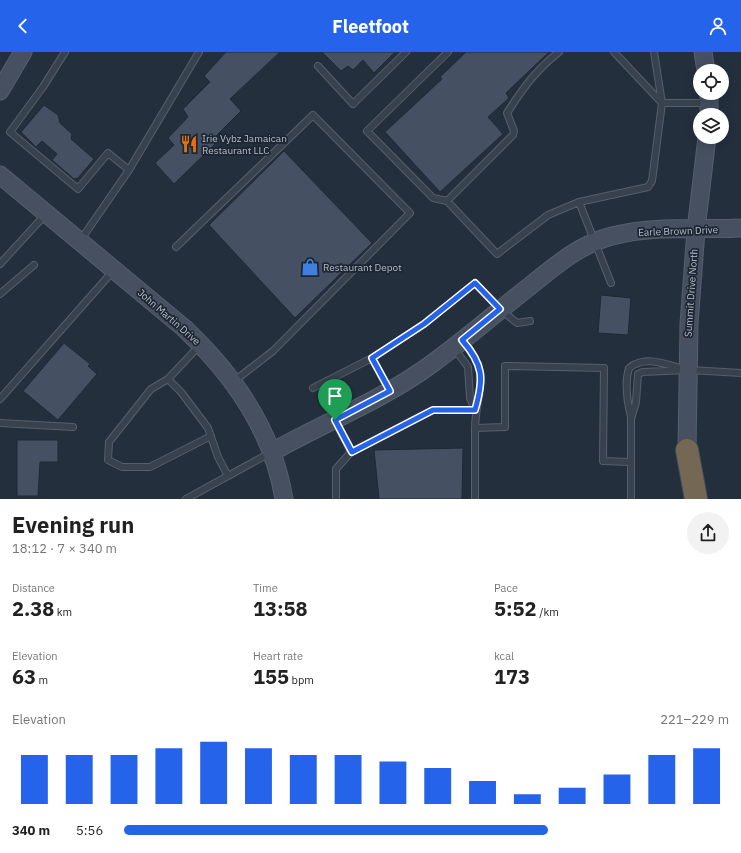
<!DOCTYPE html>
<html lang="en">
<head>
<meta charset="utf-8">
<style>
	:root { --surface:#fff; --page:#f2f2f2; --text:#222; --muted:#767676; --accent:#2563eb }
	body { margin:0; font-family:"IBM Plex Sans",sans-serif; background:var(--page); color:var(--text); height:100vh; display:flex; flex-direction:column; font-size:15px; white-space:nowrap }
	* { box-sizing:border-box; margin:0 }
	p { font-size:13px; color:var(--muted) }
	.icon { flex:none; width:22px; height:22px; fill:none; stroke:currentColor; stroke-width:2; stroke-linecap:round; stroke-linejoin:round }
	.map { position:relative; height:447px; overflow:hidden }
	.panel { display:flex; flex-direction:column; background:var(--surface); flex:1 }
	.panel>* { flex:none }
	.controls { position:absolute; left:693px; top:12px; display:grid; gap:8px }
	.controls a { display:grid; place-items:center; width:36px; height:36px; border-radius:50%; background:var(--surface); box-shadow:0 2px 10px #0003; font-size:20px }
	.pin { position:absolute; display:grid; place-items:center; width:34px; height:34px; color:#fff; margin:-41px -17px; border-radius:50% 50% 50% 0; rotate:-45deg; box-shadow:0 0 4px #0007 }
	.pin .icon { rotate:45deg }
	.round { display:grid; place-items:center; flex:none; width:42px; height:42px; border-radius:21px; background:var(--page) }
	.headline { display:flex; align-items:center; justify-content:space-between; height:68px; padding:0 12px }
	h1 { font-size:22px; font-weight:700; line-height:30px }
	.stats { display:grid; grid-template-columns:repeat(3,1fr); gap:6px; height:68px; padding:4px 12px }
	.stats div { display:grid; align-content:center }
	.stats b { font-size:20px; font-weight:700 }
	.stats small { font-size:11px; font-weight:400 }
	.stats p { font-size:11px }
	.chart { height:112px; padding:8px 12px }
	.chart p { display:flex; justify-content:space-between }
	.chart svg { width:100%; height:72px; margin-top:4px; stroke:var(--accent); stroke-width:6 }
	ul { padding:0 12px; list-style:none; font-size:13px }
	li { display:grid; grid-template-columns:64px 48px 1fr; align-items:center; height:30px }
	li i { height:10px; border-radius:5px; background:var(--accent) }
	header { display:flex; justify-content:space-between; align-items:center; height:52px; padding:0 12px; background:var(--accent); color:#fff; font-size:18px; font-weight:700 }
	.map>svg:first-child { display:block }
	.building { fill:#455162; stroke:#1f2835 }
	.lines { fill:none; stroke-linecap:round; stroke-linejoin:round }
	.lane-casing { stroke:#565f6c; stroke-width:8 }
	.secondary-casing { stroke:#565f6c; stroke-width:19 }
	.highway-casing { stroke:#434c59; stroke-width:24 }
	.lane { stroke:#38414e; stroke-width:6 }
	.secondary { stroke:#465061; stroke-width:17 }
	.highway { stroke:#746855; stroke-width:22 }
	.route-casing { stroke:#fff; stroke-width:8 }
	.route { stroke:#2563eb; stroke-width:5 }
	.labels { text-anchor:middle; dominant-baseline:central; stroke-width:3.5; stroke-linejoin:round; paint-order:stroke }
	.poi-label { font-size:10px; fill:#b4bcc9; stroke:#1d2633; text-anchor:start }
	.street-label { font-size:10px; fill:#b4bcc9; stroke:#1d2633 }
</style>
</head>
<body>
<header><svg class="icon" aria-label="back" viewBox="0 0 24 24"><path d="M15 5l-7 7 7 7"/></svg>Fleetfoot<svg class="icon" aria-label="person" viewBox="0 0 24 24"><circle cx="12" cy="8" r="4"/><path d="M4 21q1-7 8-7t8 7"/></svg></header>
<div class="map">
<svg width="741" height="447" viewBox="0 0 741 447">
	<rect width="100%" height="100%" fill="#242f3e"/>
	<!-- building -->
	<path class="building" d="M226,0H280L230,47L241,59L212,88L215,92L174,132L155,111L174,93L168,86L188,65L183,57L210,30L204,24Z
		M322,0H395L374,21L363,8L353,18L348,14L341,19Z
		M466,0H549L506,41L509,46L488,65L503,82L440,140L385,80L442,27L440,25Z
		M44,53L58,63L60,71L72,82L71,87L94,107L78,126L74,127L52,108L57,102L42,89L36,95L21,80Z
		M284,99L372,191L295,266L209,173Z
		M601,243L631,246L628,283L598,281Z
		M64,291L90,312L88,314L97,322L58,368L23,339Z
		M17,388H58V410H40L38,444H17Z
		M463,396L462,447H379L374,398Z"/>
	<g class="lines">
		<!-- lane casing -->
		<g class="lane-casing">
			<path id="lane" d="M65,0L43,35L10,80L78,137L108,101L129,118
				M448,0L367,79L433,146L447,149L497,202L548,163L579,150L611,231
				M654,0L662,51H707
				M318,14L353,52L406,0
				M447,149L513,83L514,79L507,61C523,36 536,18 559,0
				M579,150L648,135L652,129L662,51L614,0
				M80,189L129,118L199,0
				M176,195L313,63L410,161L273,299L233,330
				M0,212L45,163
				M0,242L34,213
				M463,289C493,323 476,337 475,376L505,375V314L604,316L603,409L631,410
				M200,293L168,327L151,337L109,390L108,408L122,415H150L211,384
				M454,296L468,315L470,346L475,358
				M372,306L424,272L475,231L500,257L517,271L530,269
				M690,318L741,321
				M168,327L181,340L208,376L218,405L228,424
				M313,336L372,306L389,338
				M0,347L113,219
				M631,365C627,349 624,332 629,316C645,303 664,312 681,316
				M335,369L351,400L336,417V447
				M0,371L73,375
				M351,400L433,358H475
				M186,447L270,401
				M475,447V376
				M631,447V367L636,350L638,322L643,320L687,318"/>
		</g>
		<!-- secondary casing -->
		<g class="secondary-casing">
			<path id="secondary" d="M703,0L706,19
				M0,39L23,0
				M709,63V41
				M0,123L184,276C233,322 273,380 284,447
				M687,398L689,272L696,178L707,85
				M272,400C325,370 383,348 433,311C466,287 498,259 530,234C555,214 580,192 612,184C654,173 698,178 741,176"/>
		</g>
		<!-- highway casing -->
		<g class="highway-casing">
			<path id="highway" d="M687,398L696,447"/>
		</g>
		<!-- lane -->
		<use href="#lane" class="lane"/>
		<!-- secondary -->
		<use href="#secondary" class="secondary"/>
		<!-- highway -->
		<use href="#highway" class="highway"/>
	</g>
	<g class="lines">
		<!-- route casing -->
		<g class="route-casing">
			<path id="route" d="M475,231L500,257L462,288C484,313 484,327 475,358H433L352,400L335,368L390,339L372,306L424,272Z"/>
		</g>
		<!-- route -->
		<use href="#route" class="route"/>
	</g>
	<!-- icons -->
	<defs>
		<g id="restaurant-bare" transform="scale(1.38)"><path d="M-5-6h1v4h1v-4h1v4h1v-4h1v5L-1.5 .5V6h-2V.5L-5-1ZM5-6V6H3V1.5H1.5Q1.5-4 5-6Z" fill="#e8710a" stroke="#1d2633" stroke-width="2.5" paint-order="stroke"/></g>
		<g id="shop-bare" transform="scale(1.38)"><path d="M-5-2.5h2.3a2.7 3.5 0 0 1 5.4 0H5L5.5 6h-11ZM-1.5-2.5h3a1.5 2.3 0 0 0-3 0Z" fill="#3f7fe0" stroke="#1d2633" stroke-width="2.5" paint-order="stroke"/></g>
	</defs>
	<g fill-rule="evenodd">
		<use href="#restaurant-bare" x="189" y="92"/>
		<use href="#shop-bare" x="310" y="215"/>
	</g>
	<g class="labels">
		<!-- poi labels -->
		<g class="poi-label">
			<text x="202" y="86">Irie Vybz Jamaican<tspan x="202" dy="12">Restaurant LLC</tspan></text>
			<text x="323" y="215">Restaurant Depot</text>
		</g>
		<!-- street labels -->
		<g class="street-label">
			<text transform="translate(678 179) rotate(-2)">Earle Brown Drive</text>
			<text transform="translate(691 241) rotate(-86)">Summit Drive North</text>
			<text transform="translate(169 265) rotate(41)">John Martin Drive</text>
		</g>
	</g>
</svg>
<div class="controls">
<a><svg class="icon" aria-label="locate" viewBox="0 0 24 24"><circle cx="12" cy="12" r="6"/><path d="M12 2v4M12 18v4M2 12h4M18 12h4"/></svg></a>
<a><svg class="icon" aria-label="layers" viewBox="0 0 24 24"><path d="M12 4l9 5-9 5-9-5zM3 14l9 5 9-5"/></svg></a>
</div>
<div class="pin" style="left:335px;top:368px;background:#1e9e55"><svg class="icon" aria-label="arrive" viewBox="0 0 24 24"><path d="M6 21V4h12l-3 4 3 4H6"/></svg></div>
</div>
<section class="panel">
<div class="headline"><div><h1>Evening run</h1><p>18:12 · 7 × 340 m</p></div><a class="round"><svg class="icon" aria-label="share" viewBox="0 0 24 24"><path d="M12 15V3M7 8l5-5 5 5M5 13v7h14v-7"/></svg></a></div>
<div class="stats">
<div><p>Distance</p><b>2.38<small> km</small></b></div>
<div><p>Time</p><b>13:58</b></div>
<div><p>Pace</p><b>5:52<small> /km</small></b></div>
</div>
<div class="stats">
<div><p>Elevation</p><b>63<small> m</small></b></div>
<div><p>Heart rate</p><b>155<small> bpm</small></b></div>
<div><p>kcal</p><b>173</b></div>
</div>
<div class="chart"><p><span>Elevation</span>221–229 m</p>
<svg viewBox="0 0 160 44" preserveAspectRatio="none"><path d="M5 44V14M15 44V14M25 44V14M35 44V10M45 44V6M55 44V10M65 44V14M75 44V14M85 44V18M95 44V22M105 44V30M115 44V38M125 44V34M135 44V26M145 44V14M155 44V10"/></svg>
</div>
<ul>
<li><b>340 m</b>5:56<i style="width:70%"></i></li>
</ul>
</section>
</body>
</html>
